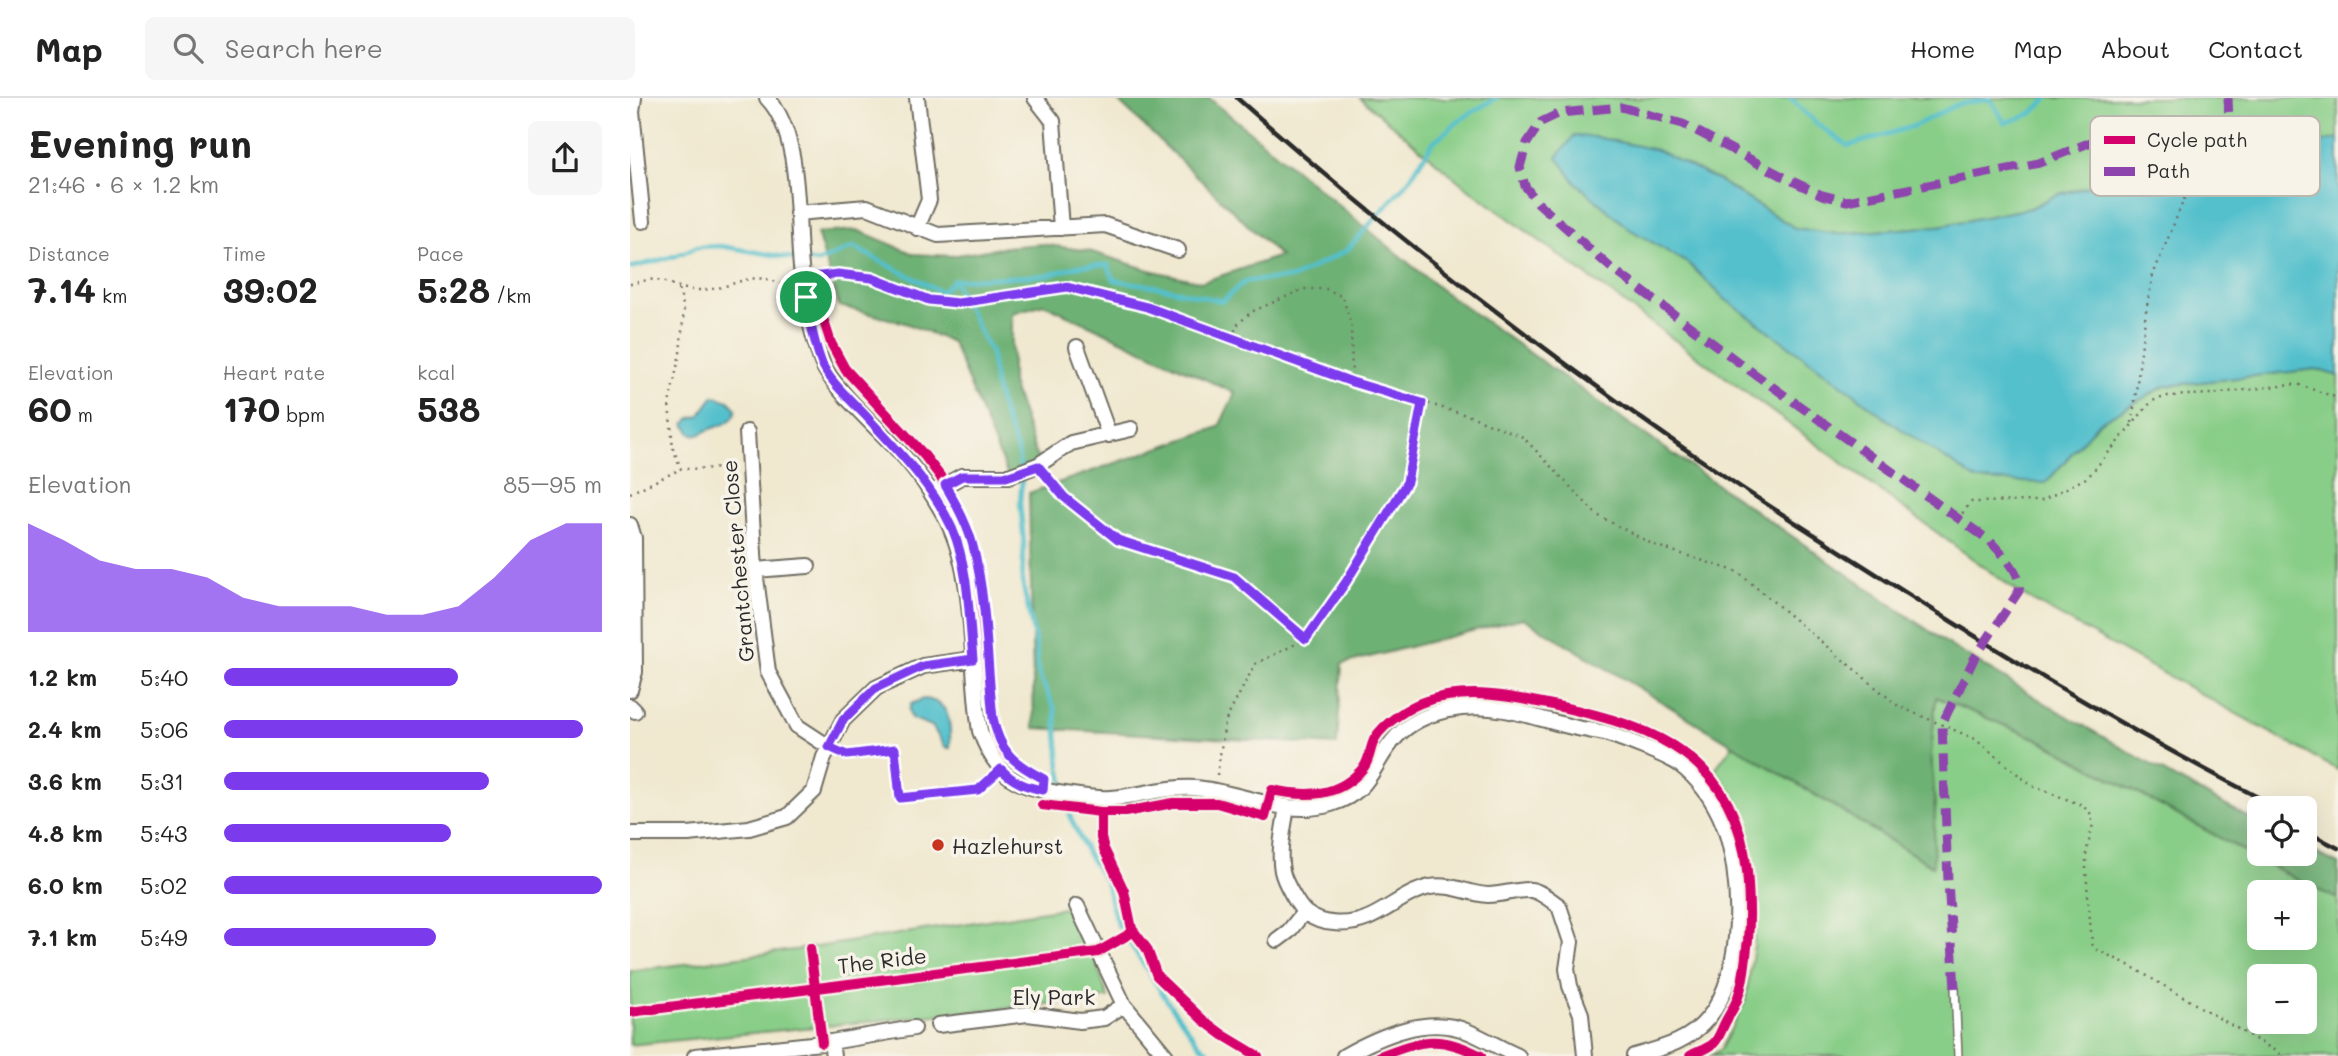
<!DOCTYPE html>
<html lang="en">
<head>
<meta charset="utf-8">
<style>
	:root { --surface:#fff; --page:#f6f6f6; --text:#222; --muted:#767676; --line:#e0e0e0; --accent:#7c3aed }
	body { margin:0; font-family:Mali,sans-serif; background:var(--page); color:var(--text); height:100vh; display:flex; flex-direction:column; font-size:26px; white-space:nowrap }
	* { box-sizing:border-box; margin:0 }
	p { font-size:23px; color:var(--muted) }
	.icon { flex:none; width:38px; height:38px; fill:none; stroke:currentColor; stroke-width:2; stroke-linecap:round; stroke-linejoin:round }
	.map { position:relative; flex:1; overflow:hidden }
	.sheet { display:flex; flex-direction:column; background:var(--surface); width:630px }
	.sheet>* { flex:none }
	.tools { position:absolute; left:1617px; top:698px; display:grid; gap:14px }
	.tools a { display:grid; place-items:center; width:70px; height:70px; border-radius:10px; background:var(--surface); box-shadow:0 7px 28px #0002; font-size:35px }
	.pin { position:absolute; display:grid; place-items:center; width:60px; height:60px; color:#fff; margin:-30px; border:4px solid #fff; border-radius:50%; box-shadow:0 2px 7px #0007 }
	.round { display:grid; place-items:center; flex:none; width:74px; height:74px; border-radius:10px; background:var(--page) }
	.summary { display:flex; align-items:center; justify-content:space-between; height:119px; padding:0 28px }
	h1 { font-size:38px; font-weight:700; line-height:52px }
	.figures { display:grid; grid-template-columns:repeat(3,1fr); gap:10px; height:119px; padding:7px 28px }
	.figures div { display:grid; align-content:center }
	.figures b { font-size:35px; font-weight:700 }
	.figures small { font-size:19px; font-weight:400 }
	.figures p { font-size:19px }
	.chart { height:196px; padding:14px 28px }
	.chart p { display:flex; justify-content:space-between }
	.chart svg { width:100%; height:126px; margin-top:7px; fill:var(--accent); opacity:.7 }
	ul { padding:0 28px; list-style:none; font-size:23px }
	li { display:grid; grid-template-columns:112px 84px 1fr; align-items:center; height:52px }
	li i { height:18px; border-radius:9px; background:var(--accent) }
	header { display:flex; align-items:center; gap:42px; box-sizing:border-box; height:98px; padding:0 35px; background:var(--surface); border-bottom:2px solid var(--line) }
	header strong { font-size:33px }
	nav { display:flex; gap:38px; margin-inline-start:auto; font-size:24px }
	.search { width:490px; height:63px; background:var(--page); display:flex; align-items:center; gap:18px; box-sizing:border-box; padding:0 24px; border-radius:10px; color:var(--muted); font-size:26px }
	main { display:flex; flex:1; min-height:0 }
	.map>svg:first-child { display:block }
	.green { fill:#89ce88; stroke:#5a7c5a; stroke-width:2; fill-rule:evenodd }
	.forest { fill:#6eb174; stroke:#4c6e50; stroke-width:2 }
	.water { fill:#53c0cc; stroke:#3f767c; stroke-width:2 }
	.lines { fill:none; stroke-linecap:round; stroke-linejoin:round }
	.stream { stroke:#53c0cc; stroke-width:4.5 }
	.lane-casing { stroke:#706d64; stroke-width:10 }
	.street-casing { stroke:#706d64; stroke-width:18 }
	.path { stroke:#706d64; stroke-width:2.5; stroke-dasharray:2 5; stroke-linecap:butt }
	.lane { stroke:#fff; stroke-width:7 }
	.street { stroke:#fff; stroke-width:14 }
	.rail { stroke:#2b2b2b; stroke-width:4.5 }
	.quiet { stroke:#8e44ad; stroke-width:9; stroke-dasharray:18 9; stroke-linecap:butt }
	.cycleway-casing { stroke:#f7f3e8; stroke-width:15 }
	.cycleway { stroke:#d6006c; stroke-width:10 }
	.route-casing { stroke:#fff; stroke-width:14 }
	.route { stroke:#7c3aed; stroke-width:9 }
	.poi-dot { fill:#c8321e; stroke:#f7f3e8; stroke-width:2.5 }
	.labels { text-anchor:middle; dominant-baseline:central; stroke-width:7; stroke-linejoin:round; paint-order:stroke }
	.street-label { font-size:21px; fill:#2b2b2b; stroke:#f7f3e8 }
	.poi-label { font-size:21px; fill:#2b2b2b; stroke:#f7f3e8; text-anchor:start }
	.key { fill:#f7f3e8; stroke:#bab7af; stroke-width:2 }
	.key-label { font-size:19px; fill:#2b2b2b }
</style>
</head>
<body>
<header>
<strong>Map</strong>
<div class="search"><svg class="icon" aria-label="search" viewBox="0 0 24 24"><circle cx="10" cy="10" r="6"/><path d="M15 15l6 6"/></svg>Search here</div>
<nav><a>Home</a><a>Map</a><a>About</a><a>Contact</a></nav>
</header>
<main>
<section class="sheet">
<div class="summary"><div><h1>Evening run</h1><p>21:46 · 6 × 1.2 km</p></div><a class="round"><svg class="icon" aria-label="share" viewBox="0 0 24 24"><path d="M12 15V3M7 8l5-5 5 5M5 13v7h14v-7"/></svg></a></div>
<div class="figures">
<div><p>Distance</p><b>7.14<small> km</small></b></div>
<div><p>Time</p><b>39:02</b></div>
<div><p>Pace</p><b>5:28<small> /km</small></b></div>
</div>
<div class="figures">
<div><p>Elevation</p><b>60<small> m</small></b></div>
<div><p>Heart rate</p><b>170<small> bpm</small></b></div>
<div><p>kcal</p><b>538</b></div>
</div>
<div class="chart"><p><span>Elevation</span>85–95 m</p>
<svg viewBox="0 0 160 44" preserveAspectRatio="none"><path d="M0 44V6L10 12L20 19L30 22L40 22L50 25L60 32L70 35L80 35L90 35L100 38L110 38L120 35L130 25L140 12L150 6L160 6V44z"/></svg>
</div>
<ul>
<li><b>1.2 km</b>5:40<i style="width:62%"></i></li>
<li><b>2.4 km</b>5:06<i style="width:95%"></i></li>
<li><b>3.6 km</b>5:31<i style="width:70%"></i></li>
<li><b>4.8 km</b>5:43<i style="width:60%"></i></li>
<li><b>6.0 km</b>5:02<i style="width:100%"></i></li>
<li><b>7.1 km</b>5:49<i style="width:56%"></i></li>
</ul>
</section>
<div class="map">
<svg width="1708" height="958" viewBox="0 0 1708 958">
	<rect width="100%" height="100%" fill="#f7f3e8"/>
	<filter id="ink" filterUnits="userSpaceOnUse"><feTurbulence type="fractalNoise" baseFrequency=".0143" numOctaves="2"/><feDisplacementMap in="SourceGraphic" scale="14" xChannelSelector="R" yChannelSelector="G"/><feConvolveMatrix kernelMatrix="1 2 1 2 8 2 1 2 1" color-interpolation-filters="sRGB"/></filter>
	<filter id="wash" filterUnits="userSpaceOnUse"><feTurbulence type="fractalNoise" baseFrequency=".00686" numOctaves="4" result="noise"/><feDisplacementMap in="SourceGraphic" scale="28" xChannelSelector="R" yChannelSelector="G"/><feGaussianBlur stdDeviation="1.57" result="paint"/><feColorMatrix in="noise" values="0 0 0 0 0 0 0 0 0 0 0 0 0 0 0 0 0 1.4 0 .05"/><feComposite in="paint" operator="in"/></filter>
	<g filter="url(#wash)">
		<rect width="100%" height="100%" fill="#f0e8cf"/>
		<!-- green -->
		<path class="green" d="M730,0H1708V40L1706,42L1640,58L1516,73L1426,97L1401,110L1309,128L1207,136L1165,130L1088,82L1026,52L965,39L998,130L1059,166L1095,201L1221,293L1259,323L1416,385L1468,325L1535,288L1686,271L1708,278V672L1392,497L831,85Z
			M1306,599L1408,641L1675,786L1708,801V958H1079L1090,952L1115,904L1124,848L1125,803L1123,767L1115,726L1100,693L1085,671L1103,647L1302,768L1305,713L1301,655ZM1629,794H1675V840H1629ZM1629,878H1675V924H1629Z
			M447,808L478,900L0,947V873L180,850Z"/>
		<!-- forest -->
		<path class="forest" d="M485,0H579L810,191L1004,329L1324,550L1425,611L1546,681L1629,725V756H1675V749L1708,766V801L1675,786L1408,641L1306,599L1301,655L1305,712L1303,768L893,520L712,566L707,647L404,630L399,395L589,329L605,295L414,206L382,215V285L409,365L378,378L322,244L275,225L209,208L187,135L227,132L284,156L321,158L376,149L411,146L459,153L519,172L572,184L650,158Z"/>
		<!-- water -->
		<path class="water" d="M944,38L965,39L1027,52L1087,82L1165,130L1207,136L1309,128L1401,110L1426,97L1516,73L1640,58L1708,40V278L1686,271L1535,288L1468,325L1416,385L1347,382L1259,323L1221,293L1095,201L1059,166L998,130L945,84L927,59Z
			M84,298L99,303L106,311C104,329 82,327 69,337L61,336L55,326L61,320L69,318Z
			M293,601C321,603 321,625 320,650L315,649L302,628L281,620L279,612L281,606Z"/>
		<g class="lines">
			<!-- stream -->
			<path class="stream" d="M1160,0L1186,25L1218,48L1284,28L1326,7L1360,1L1375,25L1401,16L1418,0
				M175,162L188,164L223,149L311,194L323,182L419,177L448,168L478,167L484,182L529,189L592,203L616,183L663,180L717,152L779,82L804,43L833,20L866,0
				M0,170L45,158L67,149L90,148L166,161
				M323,182L361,255L365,287L375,321L388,354L392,381L390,404L394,445L392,483L406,548L408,575L425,611L430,669L441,721L457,755L477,786L481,806L488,827L538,904L569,946L584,958"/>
		</g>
	</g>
	<g filter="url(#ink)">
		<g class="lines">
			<!-- lane casing -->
			<g class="lane-casing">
				<path id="lane" d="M199,649L217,657L265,651L270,700L348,692L371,671
					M1325,890L1328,958"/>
			</g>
			<!-- street casing -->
			<g class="street-casing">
				<path id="street" d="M4,0L2,13L13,123
					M137,0C172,36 166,120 171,169C174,199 181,233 191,262C201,291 256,337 277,362C291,378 303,397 313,415C348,475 339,565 350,633C368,681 387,689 435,696C450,698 466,701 481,700C509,698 537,688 566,690C611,694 657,720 701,706C744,693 741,665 767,638C794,611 838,605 875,612C899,616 923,625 947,630C956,632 966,633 975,635C989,639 1038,658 1049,666C1069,681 1084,703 1093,725C1113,777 1115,874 1079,919C1059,944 1033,950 1004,958
					M405,0L423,23L431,130
					M167,115L237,109L308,137L475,127L548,152
					M287,130L299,102L287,0
					M447,249L479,337
					M117,334L125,472L138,574L167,628L199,649
					M301,395L332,378H379L408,367L441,345L501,331
					M0,427L4,440L5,574L0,592
					M125,472L178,468
					M0,608L5,613
					M657,709C654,729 648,752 652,773C654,783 668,809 676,815C692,828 719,828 738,820C759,811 777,794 800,789C821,785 838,796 858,797C873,797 887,791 901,792C910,793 922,803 929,808L941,844L937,871L940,888L951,916L955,958
					M0,736H58L119,730L157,719L184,693L194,659L213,622L246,590L293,568L343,561
					M447,808L494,907L536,958
					M647,842L659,833L674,814
					M308,927L398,916L450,923L474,920L494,907
					M201,944L203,958
					M65,958L201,944L284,930
					M714,958C750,938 798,916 839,934C856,941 871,951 888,958"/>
			</g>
			<!-- path -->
			<path class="path" d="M186,179L208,176L242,180L298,202L328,205L437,189L517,209L722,283L843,319L893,339L967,417L1024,447L1108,474L1268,608L1345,641L1402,688L1452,707L1460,715L1463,726L1456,756V773L1462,846L1467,852L1495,865L1654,958
				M0,186C8,185 19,180 27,182C44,185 50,193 70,192C110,191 118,167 161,191
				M49,191L54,211L50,255L39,306L43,350L51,371L105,370
				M603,240L606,228L621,214L674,191H696L713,199L721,227L722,283
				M1502,325L1516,213L1523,177L1557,94L1589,24
				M417,378L434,399L488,442L604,479L675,540
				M0,395L51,371
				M1328,421L1341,404L1411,403L1458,379L1522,303L1538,298L1581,296L1667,286L1708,300
				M587,677L595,624L625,566L676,541L716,484L777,384L792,305"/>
			<!-- lane -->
			<use href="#lane" class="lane"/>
			<!-- street -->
			<use href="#street" class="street"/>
			<!-- rail -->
			<path class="rail" d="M607,0C765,140 934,270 1109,388C1150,415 1191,441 1232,467C1368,554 1505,637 1649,710
				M1675,733L1708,750"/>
			<!-- quiet -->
			<path class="quiet" d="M1325,890L1318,783L1312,626L1344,561L1389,493C1392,473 1372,457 1360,443L1119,272L980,169L908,105L895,88L890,69L897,45L911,24L930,15L991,9L1053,26L1158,81L1192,97L1217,103L1409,65L1461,44L1599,23L1598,0"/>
			<!-- cycleway casing -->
			<g class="cycleway-casing">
				<path id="cycleway" d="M176,199L190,211L201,245L215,271L294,357L310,378L336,426L344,451L349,481L360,594L367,638L374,653L387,665L414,681L413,692
					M412,707L471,714H495L543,705H587L635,719L642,692C677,699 709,700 734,669C740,661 740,649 745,640C754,625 780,608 796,603C840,589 883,599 927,608C1027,629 1105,660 1117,773C1119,796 1120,819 1118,842C1115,861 1115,881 1108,899C1105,909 1098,918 1094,927C1091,933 1088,942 1083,946C1077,951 1067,954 1060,958
					M471,714V740L474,751L494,793L502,831L517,851L527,878L573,922L593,937L628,958
					M180,850L192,945
					M0,914L468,854L503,834
					M750,958C793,942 809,936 851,958"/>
			</g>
			<!-- cycleway -->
			<use href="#cycleway" class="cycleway"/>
		</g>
	</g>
	<g class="lines" filter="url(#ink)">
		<!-- route casing -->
		<g class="route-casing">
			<path id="route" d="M208,176L242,180L299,202L328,205L437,189L517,209L722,284L792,305L777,384L716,484L676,541L604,479L488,442L434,399L408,368L379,378H332L315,387C327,407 339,429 344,452C357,503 357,566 363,620C370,654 383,665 414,681L413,692C396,689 383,684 371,671L348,692L270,700L265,651L217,657L199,649L213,622L246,590L293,568L343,561C339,519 339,470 322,430C302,386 267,352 235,317C220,301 199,284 191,263C182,239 177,206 173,180Z"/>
		</g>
		<!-- route -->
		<use href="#route" class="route"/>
	</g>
	<!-- markers -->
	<circle class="poi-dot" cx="308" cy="747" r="7"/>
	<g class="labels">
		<!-- street labels -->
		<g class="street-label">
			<text transform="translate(107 463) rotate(-95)">Grantchester Close</text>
			<text transform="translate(252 862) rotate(-7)">The Ride</text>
			<text x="424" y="898">Ely Park</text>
		</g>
		<!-- poi labels -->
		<g class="poi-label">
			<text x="322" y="747">Hazlehurst</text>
		</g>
	</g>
	<!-- legend -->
	<rect x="1460" y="18" width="230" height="80" rx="10" class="key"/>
	<rect x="1474" y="38" width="31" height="8" fill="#d6006c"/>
	<rect x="1474" y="69" width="31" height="9" fill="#8e44ad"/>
	<g class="key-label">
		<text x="1517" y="49">Cycle path</text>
		<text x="1517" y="80">Path</text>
	</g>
</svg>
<div class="tools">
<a><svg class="icon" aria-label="locate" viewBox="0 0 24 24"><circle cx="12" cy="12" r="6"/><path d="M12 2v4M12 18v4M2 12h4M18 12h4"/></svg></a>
<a>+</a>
<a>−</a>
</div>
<div class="pin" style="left:176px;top:199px;background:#1e9e55"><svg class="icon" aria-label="arrive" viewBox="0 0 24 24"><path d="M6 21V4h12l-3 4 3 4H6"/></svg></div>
</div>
</main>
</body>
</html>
